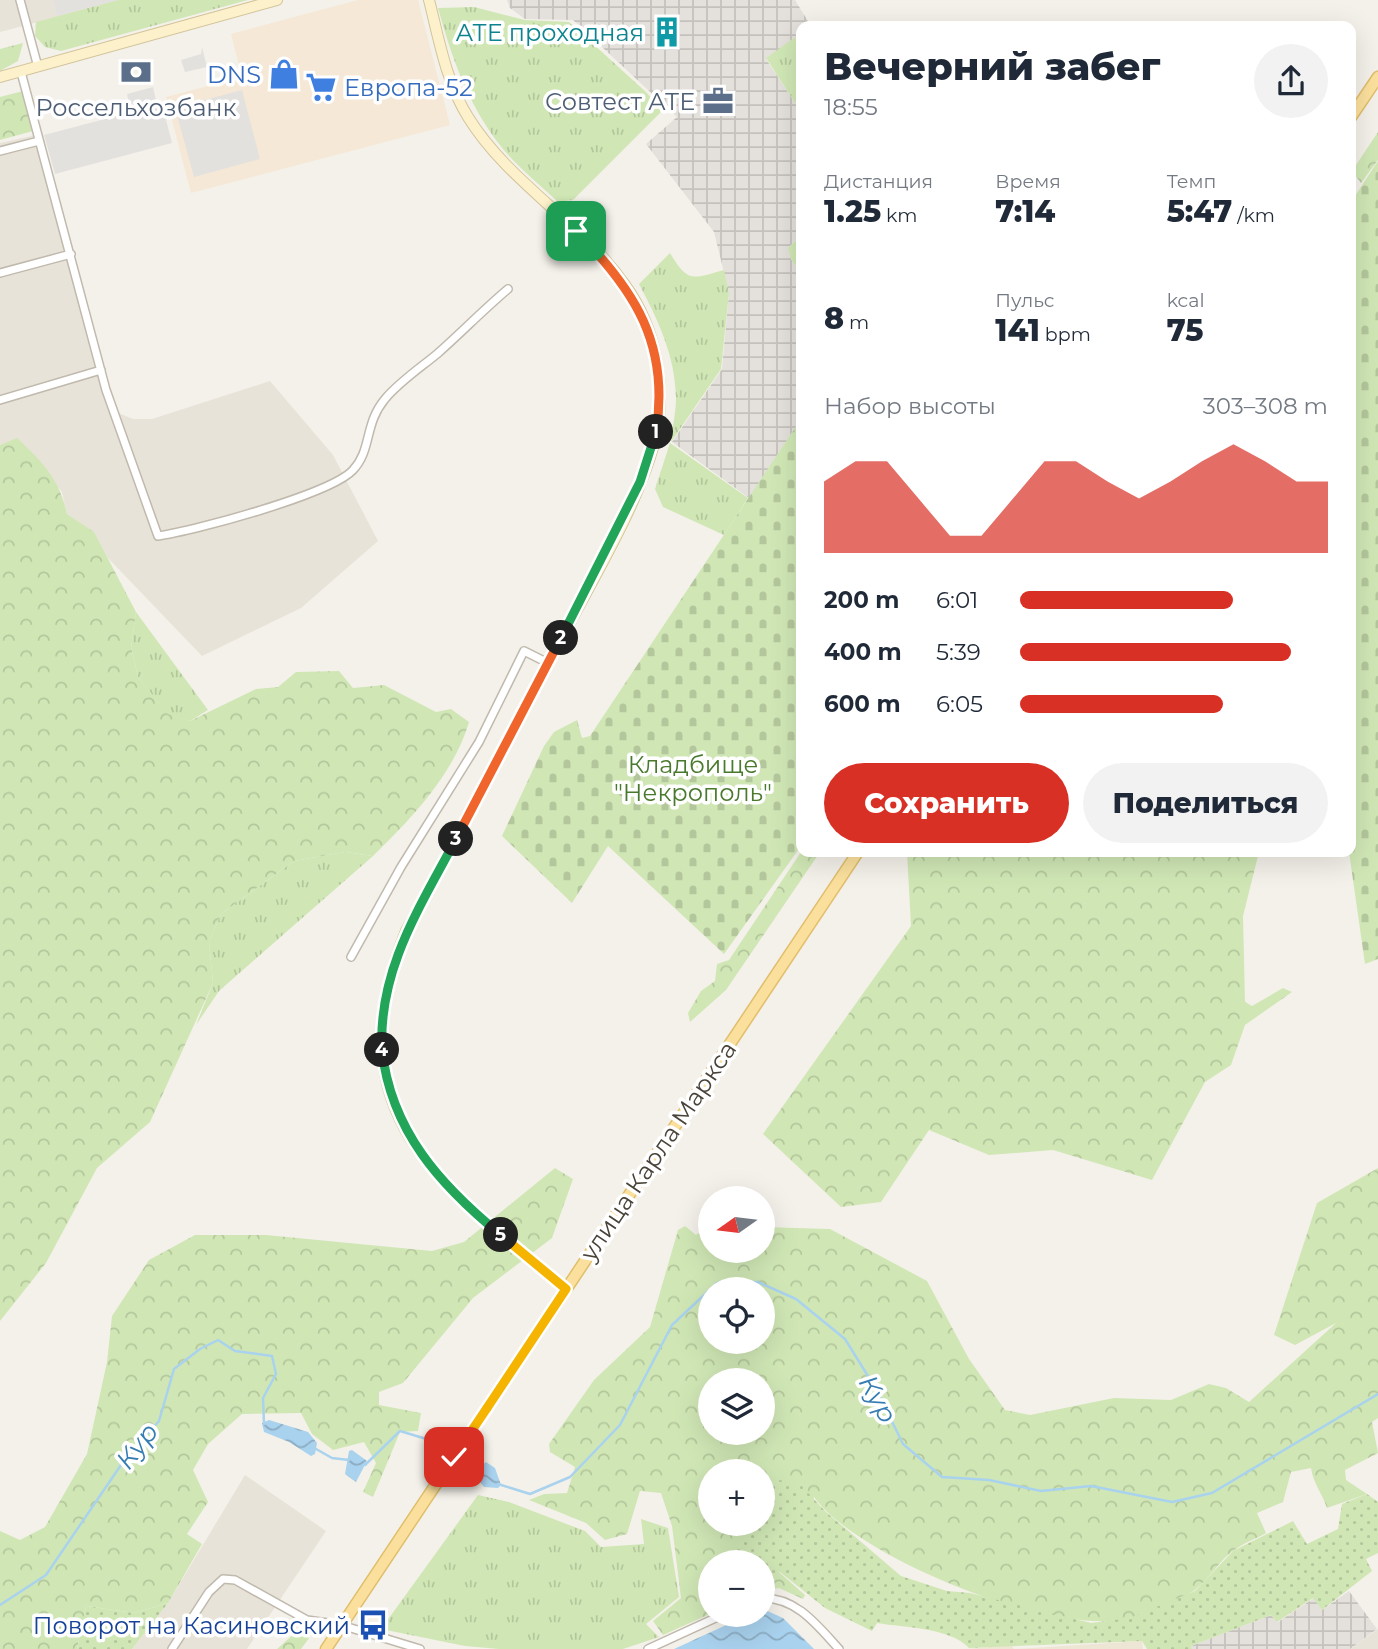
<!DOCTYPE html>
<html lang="ru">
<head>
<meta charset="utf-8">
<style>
	:root { --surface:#fff; --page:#f2f2f3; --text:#1f2937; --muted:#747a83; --accent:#d93025 }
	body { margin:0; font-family:Montserrat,sans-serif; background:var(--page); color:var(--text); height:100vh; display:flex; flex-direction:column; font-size:26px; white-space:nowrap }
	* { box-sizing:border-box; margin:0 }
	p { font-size:23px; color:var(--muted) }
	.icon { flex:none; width:38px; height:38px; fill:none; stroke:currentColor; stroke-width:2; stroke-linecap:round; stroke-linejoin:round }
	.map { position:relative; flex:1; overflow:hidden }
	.drawer { position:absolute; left:796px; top:21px; width:560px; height:836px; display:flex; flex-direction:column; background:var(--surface); border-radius:14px; box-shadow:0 7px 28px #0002 }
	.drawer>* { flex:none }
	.needle { width:46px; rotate:256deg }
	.tools { position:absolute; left:698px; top:1186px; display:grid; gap:14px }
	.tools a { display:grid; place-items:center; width:77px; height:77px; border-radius:50%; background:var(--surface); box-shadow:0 7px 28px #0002; font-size:35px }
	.pin { position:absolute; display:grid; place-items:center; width:60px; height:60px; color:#fff; margin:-30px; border-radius:14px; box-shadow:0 4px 10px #0006 }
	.km { position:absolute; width:35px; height:35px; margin:-18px; border-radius:50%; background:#222; color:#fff; font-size:19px; line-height:35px; text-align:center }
	.round { display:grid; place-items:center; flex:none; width:74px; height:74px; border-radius:37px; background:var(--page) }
	.headline { display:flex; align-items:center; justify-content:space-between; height:119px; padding:0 28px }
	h1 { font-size:38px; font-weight:800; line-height:52px }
	.stats { display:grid; grid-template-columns:repeat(3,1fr); gap:10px; height:119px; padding:7px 28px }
	.stats div { display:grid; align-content:center }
	.stats b { font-size:30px; font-weight:800 }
	.stats small { font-size:19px; font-weight:400 }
	.stats p { font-size:19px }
	.chart { height:196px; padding:14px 28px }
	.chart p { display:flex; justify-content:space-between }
	.chart svg { width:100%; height:126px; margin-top:7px; fill:var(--accent); opacity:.7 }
	.cta { display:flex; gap:14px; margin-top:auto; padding:14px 28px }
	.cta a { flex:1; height:80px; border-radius:42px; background:var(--accent); color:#fff; font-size:28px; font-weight:800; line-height:80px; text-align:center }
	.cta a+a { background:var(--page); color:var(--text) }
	ul { padding:0 28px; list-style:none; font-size:23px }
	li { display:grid; grid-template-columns:112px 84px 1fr; align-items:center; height:52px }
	li i { height:18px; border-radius:9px; background:var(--accent) }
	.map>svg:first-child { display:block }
	.residential { fill:#e8e3d8 }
	.commercial { fill:#f5e8d6 }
	.industrial { fill:url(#industrial-grid) }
	.education { fill:#ede6d5 }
	.grass { fill:url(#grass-tufts) }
	.forest { fill:url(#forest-crowns); fill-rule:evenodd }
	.cemetery { fill:url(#cemetery-stones) }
	.garden { fill:url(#garden-dots) }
	.parking { fill:#e3e1de }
	.water { fill:url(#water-waves) }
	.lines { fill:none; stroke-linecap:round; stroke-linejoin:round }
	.stream { stroke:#a9d2ee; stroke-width:2.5 }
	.minor-casing { stroke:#c0b9ad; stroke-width:10 }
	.secondary-casing { stroke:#d2c49b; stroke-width:12 }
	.primary-casing { stroke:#e0be6c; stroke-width:13 }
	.minor { stroke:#fff; stroke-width:7 }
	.secondary { stroke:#fdf1cc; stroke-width:10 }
	.primary { stroke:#fbe09d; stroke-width:10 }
	.split-1-casing { stroke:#fff; stroke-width:14 }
	.split-2-casing { stroke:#fff; stroke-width:14 }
	.split-3-casing { stroke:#fff; stroke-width:14 }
	.split-4-casing { stroke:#fff; stroke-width:14 }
	.split-5-casing { stroke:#fff; stroke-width:14 }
	.split-6-casing { stroke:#fff; stroke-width:14 }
	.split-7-casing { stroke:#fff; stroke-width:14 }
	.split-1 { stroke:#f0652b; stroke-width:9 }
	.split-2 { stroke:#22a559; stroke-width:9 }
	.split-3 { stroke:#f0652b; stroke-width:9 }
	.split-4 { stroke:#22a559; stroke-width:9 }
	.split-5 { stroke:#22a559; stroke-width:9 }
	.split-6 { stroke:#f5b400; stroke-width:9 }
	.split-7 { stroke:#f5b400; stroke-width:9 }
	.labels { text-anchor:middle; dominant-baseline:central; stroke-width:7; stroke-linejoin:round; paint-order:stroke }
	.culture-label { font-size:24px; fill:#0d838f; stroke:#fff; text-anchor:end }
	.shop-label { font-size:24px; fill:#366cbe; stroke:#fff; text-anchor:end }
	.service-label { font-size:24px; fill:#4e5e75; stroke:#fff; text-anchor:end }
	.park-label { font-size:24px; fill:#49792d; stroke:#fff }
	.street-label { font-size:24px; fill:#484238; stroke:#fff }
	.transit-label { font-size:24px; fill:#164399; stroke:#fff; text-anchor:end }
	.water-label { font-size:26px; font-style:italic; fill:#347cb1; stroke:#fff }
</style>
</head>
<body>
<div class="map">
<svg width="1378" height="1649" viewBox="0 0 1378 1649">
	<defs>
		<pattern id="industrial-grid" width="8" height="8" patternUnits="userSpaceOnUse" patternTransform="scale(1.75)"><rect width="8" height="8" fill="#e4e0db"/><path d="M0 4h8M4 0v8" fill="none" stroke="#c5c1bd"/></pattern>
		<pattern id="grass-tufts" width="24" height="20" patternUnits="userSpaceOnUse" patternTransform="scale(1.75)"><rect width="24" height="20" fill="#d0e7b5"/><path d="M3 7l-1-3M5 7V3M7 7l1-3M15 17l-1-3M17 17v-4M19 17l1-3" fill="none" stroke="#b4c79c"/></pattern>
		<pattern id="forest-crowns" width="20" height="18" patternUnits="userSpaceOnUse" patternTransform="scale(1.75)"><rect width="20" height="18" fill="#d0e7b5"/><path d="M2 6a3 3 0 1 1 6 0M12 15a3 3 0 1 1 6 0" fill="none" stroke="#b4c79c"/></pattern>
		<pattern id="cemetery-stones" width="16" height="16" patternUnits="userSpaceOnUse" patternTransform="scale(1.75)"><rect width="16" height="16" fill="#d0e7b5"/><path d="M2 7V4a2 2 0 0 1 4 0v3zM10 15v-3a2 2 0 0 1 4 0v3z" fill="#b4c79c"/></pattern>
		<pattern id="garden-dots" width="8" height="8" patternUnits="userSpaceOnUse" patternTransform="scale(1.75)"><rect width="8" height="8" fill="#d0e7b5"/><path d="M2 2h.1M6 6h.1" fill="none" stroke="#b4c79c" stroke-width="1.8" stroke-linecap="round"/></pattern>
		<pattern id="water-waves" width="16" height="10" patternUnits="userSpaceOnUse" patternTransform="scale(1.75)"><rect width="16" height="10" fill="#a9d2ee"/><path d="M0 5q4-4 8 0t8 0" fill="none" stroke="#8cacc2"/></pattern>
	</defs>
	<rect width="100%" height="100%" fill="#f4f1ea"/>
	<!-- residential -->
	<path class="residential" d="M0,0H122L0,32Z
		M36,135L104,391L118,413L133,419H152L270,381L333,455L378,541L301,608L202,656L107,557L93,532L67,514L62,492L17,439L0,445V143Z
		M245,1475L326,1531L247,1649H132L168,1603Z
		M1378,1629V1649H1350Z"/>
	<!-- commercial -->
	<path class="commercial" d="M358,0H418L450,125L191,193L166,97L242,77L231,34Z"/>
	<!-- industrial -->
	<path class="industrial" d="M507,0H795L811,26H802L801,33L766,59L801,112V236L788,248L791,259L801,274V419L749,498L672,442L722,369L729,293L714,232L646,144L677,117L573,20L525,19L510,8Z
		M1349,1591L1377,1629L1350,1649H1192L1191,1646L1271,1615L1278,1622L1314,1598L1322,1610Z"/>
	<!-- education -->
	<path class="education" d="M1142,1641L1143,1649H966L1011,1645L1014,1649Z"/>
	<!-- grass -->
	<path class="grass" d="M118,0H248L61,51L45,47L35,36L36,22Z
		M474,7L525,20L569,22L647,93L662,111L573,200L558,202C540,185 519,168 503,149C469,107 452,59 438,8Z
		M801,33V112L766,58Z
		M23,43L18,61L0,71V49Z
		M801,236V274L791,259L788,248Z
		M670,253C688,283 692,279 724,270L729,293L721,369L671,442C672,428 676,413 676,398C675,355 658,320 639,284Z
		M670,443L748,498L724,535L663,507L655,489Z
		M136,612L208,710L190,721L168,715L138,677L131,647Z
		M345,852L373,856L219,991L196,1025L213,983L209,942L221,914L294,861Z
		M478,1495L509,1502L585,1531L601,1547L644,1544L641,1519L668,1528L679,1597L646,1624L659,1637L623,1649H499L465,1646L381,1629Z"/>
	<!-- forest -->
	<path class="forest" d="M23,91L33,131L0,140V97Z
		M1378,132V160L1361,183L1352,171Z
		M17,438C42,461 60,480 67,514L94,532L136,612L131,647L138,677L168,714L190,721L256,689L278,687L296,672L339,671L353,688L384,685L436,712L451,709L469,722C454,774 411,819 373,856L345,852L294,861L221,914L209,942L213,983L150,1122L97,1168L46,1263L0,1321V445Z
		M801,852H820L726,990L690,1022L688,1013L701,991L715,981L717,964L729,960Z
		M907,852H1259L1243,916L1245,1002L1252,1006L1283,988L1292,992L1245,1025L1231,1065L1205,1082L1152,1180L1053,1150L989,1155L929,1130L881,1202L841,1207L763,1134L911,926Z
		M555,1168L573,1179L552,1238L473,1298L403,1383L379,1392V1405L421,1413L418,1431L400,1432L373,1497L363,1492L376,1463L364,1442L333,1450L312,1434L301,1413L242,1414L208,1444L193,1470L208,1502L187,1534L202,1544L168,1603L134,1613L86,1606L77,1649H0V1531L20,1540L45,1527L87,1454L107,1362L112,1316L149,1260L195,1235H266L432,1251L464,1242Z
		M1378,1168V1418L1372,1422L1378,1453L1345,1470L1346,1480L1367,1494L1327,1508C1322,1493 1313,1483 1311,1468L1291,1472L1283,1502L1257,1513L1266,1533C1256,1539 1243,1543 1233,1551C1219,1561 1210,1578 1196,1589C1181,1601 1151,1610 1133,1617C1062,1641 857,1558 814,1497L798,1537L771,1565L805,1595L803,1599L779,1588L763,1591V1563H710V1614L663,1635L653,1621L681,1598L672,1526L661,1493L640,1491L627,1534L605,1540L586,1523L529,1500L544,1494L567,1493L575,1467L550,1452L549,1444L594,1380L650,1327L678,1230L685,1226L696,1235L710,1225V1251H763V1227L830,1229L927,1281L969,1359L1005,1410L1030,1415L1114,1398L1171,1400L1209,1384L1226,1388L1249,1402L1336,1323L1295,1345L1274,1335L1317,1203ZM710,1290H763V1342H710ZM710,1381H763V1433H710ZM710,1472H763V1524H710Z
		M297,1631H306L309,1638L301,1649H277Z"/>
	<!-- cemetery -->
	<path class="cemetery" d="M1378,161V959L1365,964L1349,852L1351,202Z
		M801,419V846L724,954L608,846L572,903L502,836L544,746L554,732L577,720L582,738L590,736Z"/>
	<!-- garden -->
	<path class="garden" d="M763,1477L800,1484L825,1511L901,1576L947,1591L970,1593L1091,1623L1130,1618L1195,1591L1233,1551L1293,1521L1307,1544L1338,1529L1342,1504L1367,1494L1378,1502V1553L1366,1559L1372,1571L1322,1610L1313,1598L1277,1622L1271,1615L1191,1646L1192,1649H1147L1142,1641L969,1648C949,1627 905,1628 877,1623L872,1631L825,1608L780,1572L763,1576V1563H727L744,1535L736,1524H763Z
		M168,1603L132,1649H77L86,1606L134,1613Z"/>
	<!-- parking -->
	<path class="parking" d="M53,0H118L57,16Z
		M202,47L207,67L185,72L181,60L201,54Z
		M153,87L156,100L130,107L127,94Z
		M242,90L260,159L194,177L175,108Z
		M162,104L172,143L55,174L44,135Z"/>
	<!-- water -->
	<path class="water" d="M269,1420L308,1432L317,1443L315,1454L311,1456L289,1442L264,1432L262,1423Z
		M352,1450L367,1461L356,1482L345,1474L349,1451Z
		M486,1462L495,1468L501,1485L498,1488L484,1487L472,1472Z
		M763,1609L783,1618L814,1649H674L748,1615H763Z"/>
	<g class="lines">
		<!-- stream -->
		<path class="stream" d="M316,1449L332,1458L349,1460
			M365,1465L400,1431L433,1441
			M498,1484L530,1494L570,1477L620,1425L672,1325L717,1283L758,1282L796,1299L845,1339L876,1389L903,1444L942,1477L989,1480L1041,1491L1091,1486L1172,1502L1212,1493L1378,1394
			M0,1605L46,1575L125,1459L159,1421L174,1369L200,1349L218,1340L235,1351L272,1356L276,1374L263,1398L264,1424"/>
		<!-- minor casing -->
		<g class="minor-casing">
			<path id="minor" d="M20,0L38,67
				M21,72L106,390L158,536C194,531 331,494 353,470C372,450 364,424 385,399C399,382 420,368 437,354C461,333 483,310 508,289
				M0,151L39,141
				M0,273L71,254
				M0,400L101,370
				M351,957L401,867L479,742L524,651L548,663
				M763,1598C797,1598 817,1625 839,1649
				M172,1649L209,1592L223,1579L235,1580L307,1620L341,1625L420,1649
				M648,1649L722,1615"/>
		</g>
		<!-- secondary casing -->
		<g class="secondary-casing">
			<path id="secondary" d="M429,0C439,39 446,82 468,117C508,182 581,222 625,285C657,329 668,391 654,444C636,510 589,585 557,647C506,741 457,837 406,931C332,1113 440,1185 566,1289
				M0,77L277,0"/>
		</g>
		<!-- primary casing -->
		<g class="primary-casing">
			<path id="primary" d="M1351,117L1378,77
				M326,1649L858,852"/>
		</g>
		<!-- minor -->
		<use href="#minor" class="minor"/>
		<!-- secondary -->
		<use href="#secondary" class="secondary"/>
		<!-- primary -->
		<use href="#primary" class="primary"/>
	</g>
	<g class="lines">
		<!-- split-1 casing -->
		<g class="split-1-casing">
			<path id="split-1" d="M576,231C635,290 670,345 656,432"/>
		</g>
		<!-- split-2 casing -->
		<g class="split-2-casing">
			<path id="split-2" d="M561,638L640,482L656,432"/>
		</g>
		<!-- split-3 casing -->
		<g class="split-3-casing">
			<path id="split-3" d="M456,839L561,638"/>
		</g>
		<!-- split-4 casing -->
		<g class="split-4-casing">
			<path id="split-4" d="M382,1050C378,970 420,907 456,839"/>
		</g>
		<!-- split-5 casing -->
		<g class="split-5-casing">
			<path id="split-5" d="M382,1050C391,1131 440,1185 501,1235"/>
		</g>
		<!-- split-6 casing -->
		<g class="split-6-casing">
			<path id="split-6" d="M487,1408L566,1289L501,1235"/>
		</g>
		<!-- split-7 casing -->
		<g class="split-7-casing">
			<path id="split-7" d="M454,1457L487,1408"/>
		</g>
		<!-- split-1 -->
		<use href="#split-1" class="split-1"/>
		<!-- split-2 -->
		<use href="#split-2" class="split-2"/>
		<!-- split-3 -->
		<use href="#split-3" class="split-3"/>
		<!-- split-4 -->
		<use href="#split-4" class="split-4"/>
		<!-- split-5 -->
		<use href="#split-5" class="split-5"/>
		<!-- split-6 -->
		<use href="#split-6" class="split-6"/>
		<!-- split-7 -->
		<use href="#split-7" class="split-7"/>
	</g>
	<!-- icons -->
	<defs>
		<g id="building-bare" transform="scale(2.415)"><path d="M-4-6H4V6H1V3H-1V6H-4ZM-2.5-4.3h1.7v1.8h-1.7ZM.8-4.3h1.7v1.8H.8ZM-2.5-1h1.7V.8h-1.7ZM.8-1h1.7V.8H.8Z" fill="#0f9aa8" stroke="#fff" stroke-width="2.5" paint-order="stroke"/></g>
		<g id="bank-bare" transform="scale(2.415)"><path d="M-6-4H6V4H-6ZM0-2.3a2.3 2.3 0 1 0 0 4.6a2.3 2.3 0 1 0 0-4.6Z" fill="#5c6f8a" stroke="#fff" stroke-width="2.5" paint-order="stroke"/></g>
		<g id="shop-bare" transform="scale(2.415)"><path d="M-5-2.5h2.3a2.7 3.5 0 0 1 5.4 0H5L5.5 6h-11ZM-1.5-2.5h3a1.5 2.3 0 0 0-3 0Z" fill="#3f7fe0" stroke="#fff" stroke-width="2.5" paint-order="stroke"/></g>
		<g id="supermarket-bare" transform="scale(2.415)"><path d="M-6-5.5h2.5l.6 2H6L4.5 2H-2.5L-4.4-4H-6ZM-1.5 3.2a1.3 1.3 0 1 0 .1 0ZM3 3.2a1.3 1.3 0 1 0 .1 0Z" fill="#3f7fe0" stroke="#fff" stroke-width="2.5" paint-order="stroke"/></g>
		<g id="office-bare" transform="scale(2.415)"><path d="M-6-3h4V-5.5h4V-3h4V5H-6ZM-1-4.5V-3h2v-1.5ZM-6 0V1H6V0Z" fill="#5c6f8a" stroke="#fff" stroke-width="2.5" paint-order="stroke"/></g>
		<g id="bus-bare" transform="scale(2.415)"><path d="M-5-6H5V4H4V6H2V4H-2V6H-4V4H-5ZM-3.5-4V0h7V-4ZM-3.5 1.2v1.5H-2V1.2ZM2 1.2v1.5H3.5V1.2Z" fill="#1a4fb4" stroke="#fff" stroke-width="2.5" paint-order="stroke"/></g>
	</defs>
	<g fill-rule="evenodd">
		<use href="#building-bare" x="667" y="32"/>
		<use href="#bank-bare" x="136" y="72"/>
		<use href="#shop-bare" x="284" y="74"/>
		<use href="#supermarket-bare" x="321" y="87"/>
		<use href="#office-bare" x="718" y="101"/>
		<use href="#bus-bare" x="373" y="1625"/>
	</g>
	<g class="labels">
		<!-- culture labels -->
		<g class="culture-label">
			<text x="644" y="32">АТЕ проходная</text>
		</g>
		<!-- shop labels -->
		<g class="shop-label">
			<text x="261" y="74">DNS</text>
			<text x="344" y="87" text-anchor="start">Европа-52</text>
		</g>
		<!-- service labels -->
		<g class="service-label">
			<text x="695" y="101">Совтест АТЕ</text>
			<text x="136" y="107" text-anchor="middle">Россельхозбанк</text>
		</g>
		<!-- park labels -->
		<g class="park-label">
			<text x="693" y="764">Кладбище<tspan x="693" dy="28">"Некрополь"</tspan></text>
		</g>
		<!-- street labels -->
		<g class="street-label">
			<text transform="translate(658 1151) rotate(-56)">улица Карла Маркса</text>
		</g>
		<!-- transit labels -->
		<g class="transit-label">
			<text x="350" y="1625">Поворот на Касиновский</text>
		</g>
		<!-- water labels -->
		<g class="water-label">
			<text transform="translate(878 1399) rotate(61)">Кур</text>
			<text transform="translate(137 1446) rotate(-52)">Кур</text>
		</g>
	</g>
</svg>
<div class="tools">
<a><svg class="needle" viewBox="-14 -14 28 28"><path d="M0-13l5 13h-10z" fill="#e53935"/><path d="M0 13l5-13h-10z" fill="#747a83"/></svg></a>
<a><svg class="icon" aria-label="locate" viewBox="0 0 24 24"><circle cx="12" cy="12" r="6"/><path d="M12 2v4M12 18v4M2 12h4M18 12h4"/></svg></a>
<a><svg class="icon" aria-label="layers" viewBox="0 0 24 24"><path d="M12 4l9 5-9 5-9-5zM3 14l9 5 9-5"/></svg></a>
<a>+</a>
<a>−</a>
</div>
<div class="pin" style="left:576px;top:231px;background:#1e9e55"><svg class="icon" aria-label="arrive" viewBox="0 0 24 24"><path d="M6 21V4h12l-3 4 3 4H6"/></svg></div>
<div class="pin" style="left:454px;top:1457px;background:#d93025"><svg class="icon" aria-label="check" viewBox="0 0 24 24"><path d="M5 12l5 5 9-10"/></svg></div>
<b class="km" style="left:656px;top:432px">1</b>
<b class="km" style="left:561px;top:638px">2</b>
<b class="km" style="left:456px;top:839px">3</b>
<b class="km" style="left:382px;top:1050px">4</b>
<b class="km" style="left:501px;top:1235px">5</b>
<section class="drawer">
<div class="headline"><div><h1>Вечерний забег</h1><p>18:55</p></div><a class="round"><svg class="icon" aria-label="share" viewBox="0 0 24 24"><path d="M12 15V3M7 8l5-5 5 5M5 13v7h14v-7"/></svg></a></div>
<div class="stats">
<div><p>Дистанция</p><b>1.25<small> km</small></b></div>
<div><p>Время</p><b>7:14</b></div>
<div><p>Темп</p><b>5:47<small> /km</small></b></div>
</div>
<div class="stats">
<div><b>8<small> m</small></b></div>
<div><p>Пульс</p><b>141<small> bpm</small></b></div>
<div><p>kcal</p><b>75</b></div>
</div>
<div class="chart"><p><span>Набор высоты</span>303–308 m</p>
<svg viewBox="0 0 160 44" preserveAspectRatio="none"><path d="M0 44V19L10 12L20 12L30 25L40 38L50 38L60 25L70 12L80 12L90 19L100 25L110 19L120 12L130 6L140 12L150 19L160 19V44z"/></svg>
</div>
<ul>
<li><b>200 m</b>6:01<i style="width:69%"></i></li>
<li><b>400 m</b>5:39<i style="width:88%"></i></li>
<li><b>600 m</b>6:05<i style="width:66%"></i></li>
</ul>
<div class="cta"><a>Сохранить</a><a>Поделиться</a></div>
</section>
</div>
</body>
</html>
